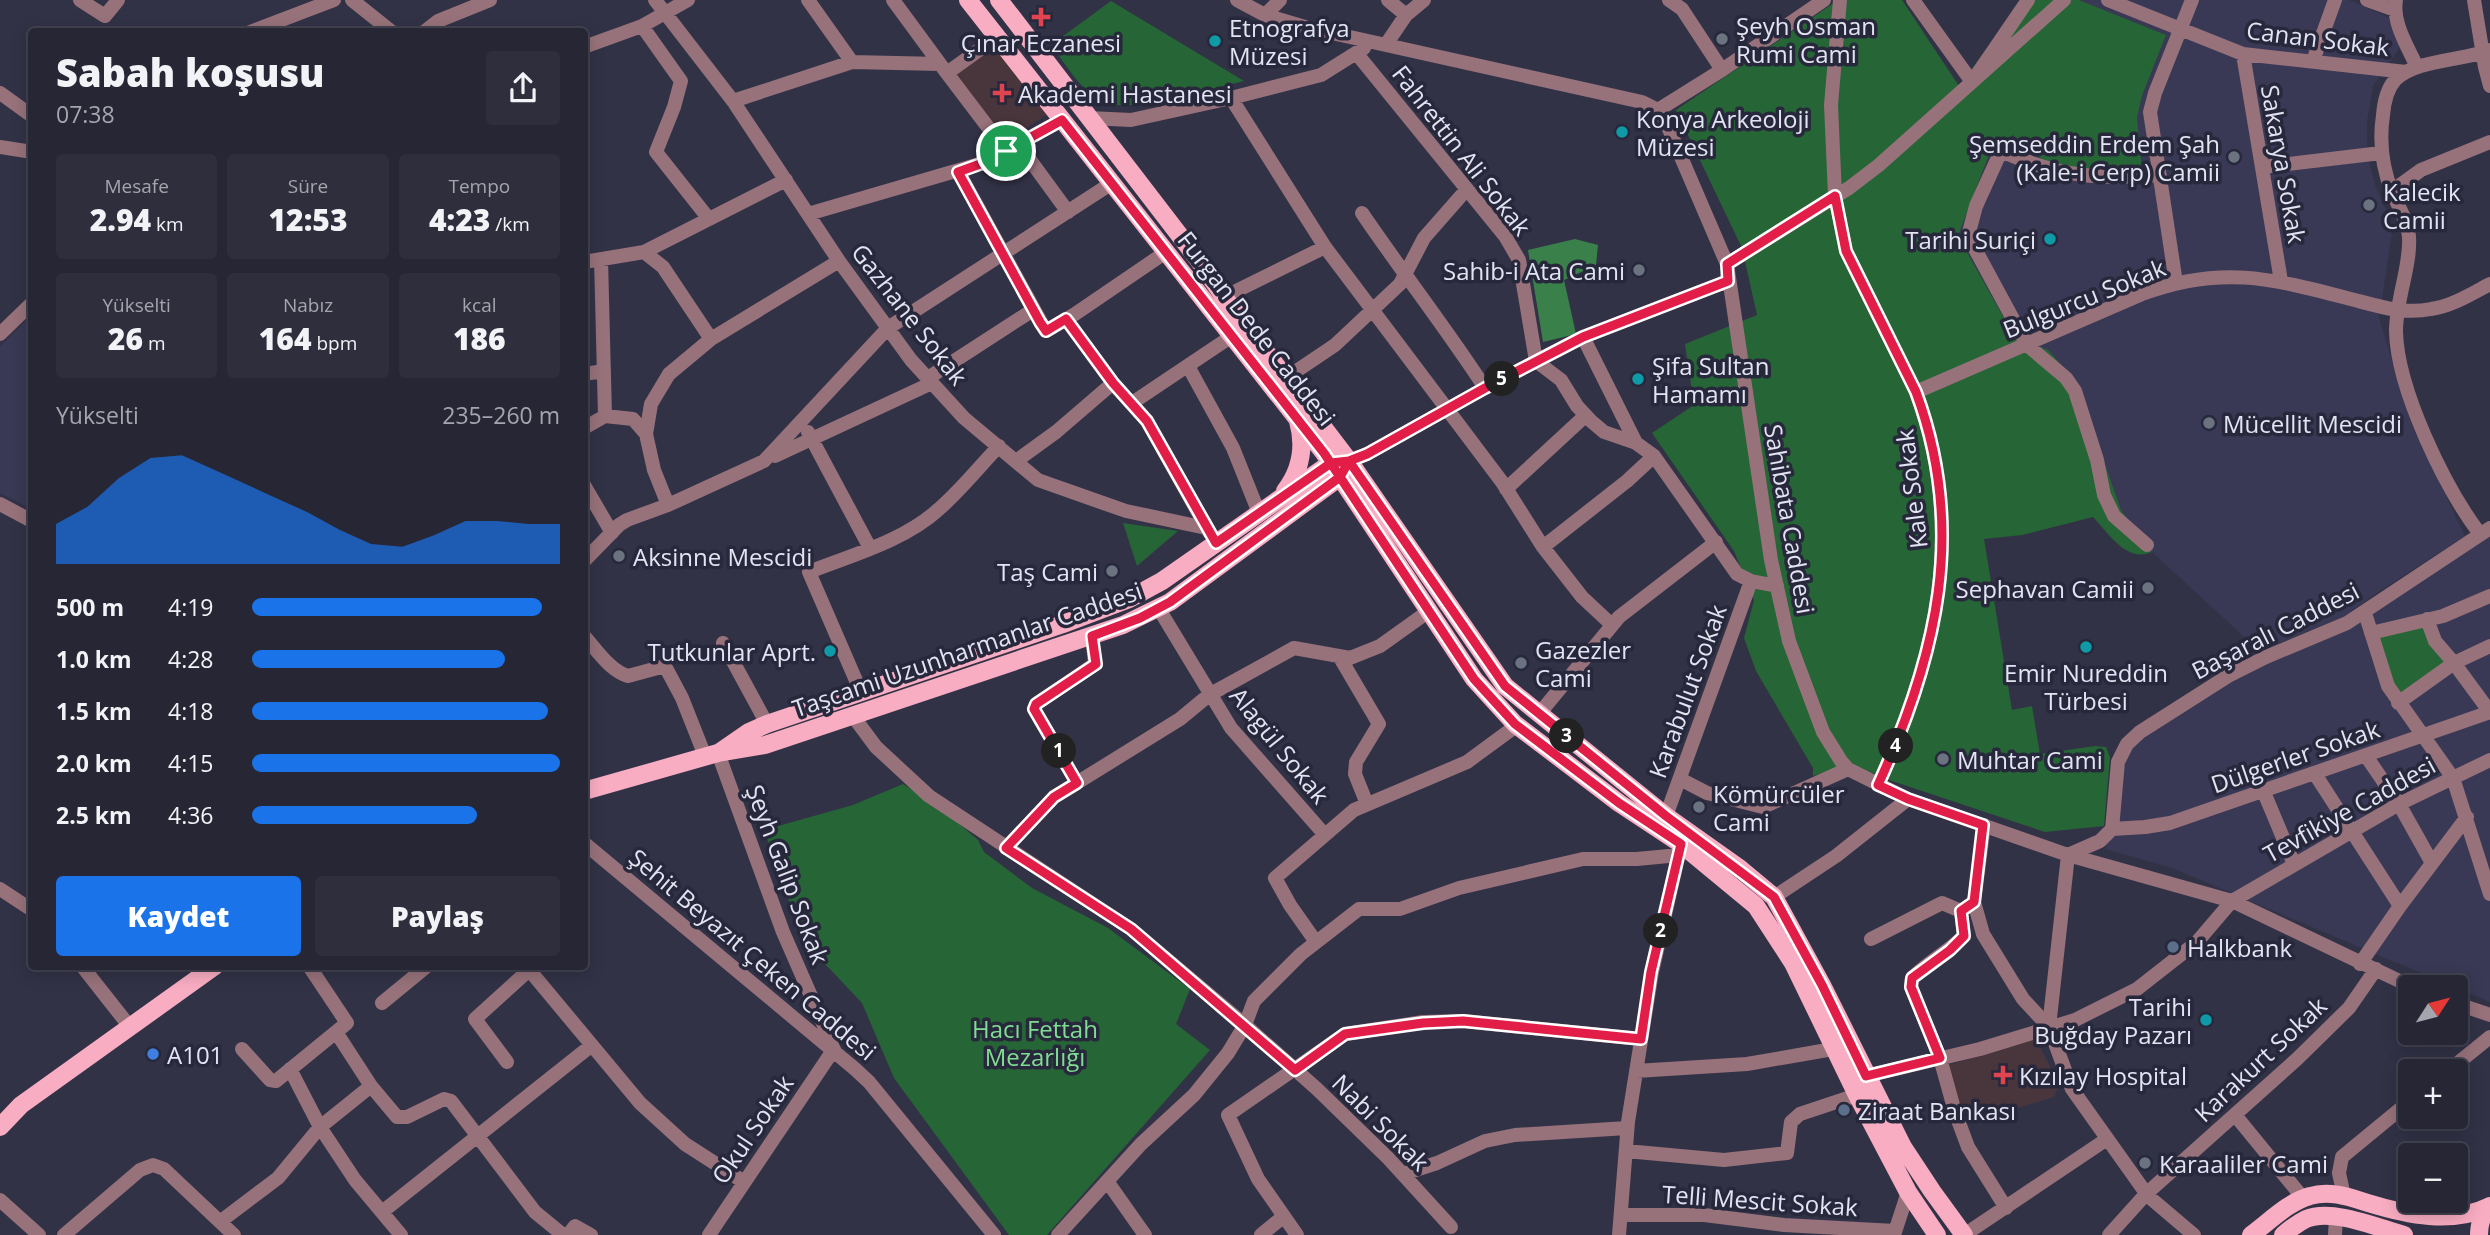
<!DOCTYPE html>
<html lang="tr">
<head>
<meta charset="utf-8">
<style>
	:root { --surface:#262635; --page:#2e2e3d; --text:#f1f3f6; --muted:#a4a5ad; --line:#424350; --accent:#1a73e8 }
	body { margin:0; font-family:"Open Sans",sans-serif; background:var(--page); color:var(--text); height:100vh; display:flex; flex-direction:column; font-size:26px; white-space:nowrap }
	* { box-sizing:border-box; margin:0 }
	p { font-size:23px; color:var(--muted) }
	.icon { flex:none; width:38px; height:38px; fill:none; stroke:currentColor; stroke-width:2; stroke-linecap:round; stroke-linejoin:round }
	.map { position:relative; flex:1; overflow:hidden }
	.panel { position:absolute; left:28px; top:28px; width:560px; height:942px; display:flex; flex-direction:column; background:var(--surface); border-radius:7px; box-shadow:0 4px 18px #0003,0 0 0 2px var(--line) }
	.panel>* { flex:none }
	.needle { width:46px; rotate:54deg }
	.fabs { position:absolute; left:2398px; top:975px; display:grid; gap:14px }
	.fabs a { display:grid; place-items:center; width:70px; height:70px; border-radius:7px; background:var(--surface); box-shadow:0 4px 18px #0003,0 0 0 2px var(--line); font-size:35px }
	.pin { position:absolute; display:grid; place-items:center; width:60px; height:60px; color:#fff; margin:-30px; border:4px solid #fff; border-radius:50%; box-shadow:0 2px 7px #0007 }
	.km { position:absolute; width:35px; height:35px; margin:-18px; border-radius:50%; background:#222; color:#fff; font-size:19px; line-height:35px; text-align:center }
	.round { display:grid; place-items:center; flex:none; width:74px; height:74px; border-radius:7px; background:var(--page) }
	.headline { display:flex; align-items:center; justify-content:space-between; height:119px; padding:0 28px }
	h1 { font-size:38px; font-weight:800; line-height:52px }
	.figures { display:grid; grid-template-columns:repeat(3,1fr); gap:10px; height:119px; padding:7px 28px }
	.figures div { display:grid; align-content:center; border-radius:7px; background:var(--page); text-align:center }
	.figures b { font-size:30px; font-weight:800 }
	.figures small { font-size:19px; font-weight:400 }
	.figures p { font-size:19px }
	.chart { height:196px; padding:14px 28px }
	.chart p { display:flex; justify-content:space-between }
	.chart svg { width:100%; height:126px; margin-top:7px; fill:var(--accent); opacity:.7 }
	.primary-button { display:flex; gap:14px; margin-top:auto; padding:14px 28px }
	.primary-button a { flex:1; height:80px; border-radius:7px; background:var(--accent); color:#fff; font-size:28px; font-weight:800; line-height:80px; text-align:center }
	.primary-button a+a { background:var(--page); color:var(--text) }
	ul { padding:0 28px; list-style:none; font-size:23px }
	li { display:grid; grid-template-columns:112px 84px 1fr; align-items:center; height:52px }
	li i { height:18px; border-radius:9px; background:var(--accent) }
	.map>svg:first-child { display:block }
	.built { fill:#3a3955 }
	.medical { fill:#49363d }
	.green { fill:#266535 }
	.forest { fill:#3a804a }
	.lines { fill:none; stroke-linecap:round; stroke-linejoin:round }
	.minor { stroke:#97727b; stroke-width:14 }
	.major { stroke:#f9adc2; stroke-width:18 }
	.route-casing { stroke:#fff; stroke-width:14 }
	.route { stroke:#e11d48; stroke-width:9 }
	.health-dot { fill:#e0444e; stroke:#28283c; stroke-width:2.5 }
	.worship-dot { fill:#6b7280; stroke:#28283c; stroke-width:2.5 }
	.culture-dot { fill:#0f9aa8; stroke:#28283c; stroke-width:2.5 }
	.service-dot { fill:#5c6f8a; stroke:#28283c; stroke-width:2.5 }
	.shop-dot { fill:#3f7fe0; stroke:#28283c; stroke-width:2.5 }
	.labels { text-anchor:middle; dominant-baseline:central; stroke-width:7; stroke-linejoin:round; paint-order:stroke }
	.poi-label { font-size:24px; fill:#e3e4f2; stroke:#28283c; text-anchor:start }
	.street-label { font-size:24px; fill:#e3e4f2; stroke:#28283c }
	.park-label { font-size:24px; fill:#7fdd91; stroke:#28283c }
</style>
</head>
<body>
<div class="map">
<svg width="2490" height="1235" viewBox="0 0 2490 1235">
	<rect width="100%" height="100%" fill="#323247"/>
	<!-- built -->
	<path class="built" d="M2079,0H2349L2388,17L2403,43L2373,86L2367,122V154L2375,185L2388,215L2392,232L2379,318L2410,420L2465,536L2375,594L2345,616L2272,646L2253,645L2152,552L2121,510L2076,381L2014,336L1958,236L1990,152L2013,135L2050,165L2142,168L2137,118L2142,97L2166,35Z
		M31,315V509L0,493V347Z
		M2490,532V1002L2172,868L2105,849L2117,822L2118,759L2154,718L2362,619Z"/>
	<!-- medical -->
	<path class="medical" d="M996,47L1050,112L1006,142L955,73Z
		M2036,1039L2059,1085L2054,1097L1978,1120L1965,1119L1948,1065Z"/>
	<!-- green -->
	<path class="green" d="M1838,0H1902L1959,86L2023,0H2079L2166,35L2142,96L2137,118L2142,168L2094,174L2049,165L2013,135L1990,152L1958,236L2014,336L2048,350L2076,381L2121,510L2152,552C2127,563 2109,534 2093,517L2022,535L1984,539L2012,710L2032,706L2040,754L2095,746L2106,747L2110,757L2104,826L2045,832L1886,779L1852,764L1813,776V768L1756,671L1744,638L1754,600L1734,551L1652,433L1694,405L1685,344L1757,315L1742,248L1676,110Z
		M1111,1L1244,81L1145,105H1099L1075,78L1051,45Z
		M1123,523L1178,531L1137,566Z
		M2423,623L2449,663L2400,698L2375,635Z
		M903,784L937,805L978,840L984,852L1032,888L1108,928L1190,989L1176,1024L1210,1050L1047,1235H1009L894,1078L862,1003L829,968L805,947L764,830L853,805Z"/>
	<!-- forest -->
	<path class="forest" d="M1575,239L1598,245L1596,265L1564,280L1576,334L1543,342L1528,250Z"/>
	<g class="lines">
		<!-- minor -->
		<path class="minor" d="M80,0L105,16L118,0
			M352,0L392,32
			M655,0L733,101L839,261L911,360L964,418L1038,480L1126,511L1206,528
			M808,0L852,62
			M893,0L940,64
			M1237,0L1265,15L1305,27L1642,102L1658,110L1666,122L1727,264L1771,560L1789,641L1823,732L1841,761L1848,769L1908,799L2068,855L2232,901L2412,987
			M1388,0L1406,15
			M1669,0L1682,9L1722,70
			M1840,0L1831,105L1835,196L1846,251L1916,392C1967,529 1937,657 1878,785
			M1913,0L1972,82L2064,0
			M2108,0L2243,54L2406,72
			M2367,0L2395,10
			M2396,0C2392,23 2408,47 2417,67
			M2474,0L2485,67L2490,86
			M1265,15L1280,0
			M642,26L681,81L674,107L656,152L709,219
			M250,32L334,0
			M424,32L438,21L490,0
			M1387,43L1406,15L1424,0
			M584,47L642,26L688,0
			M1357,54L1505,236L1519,260L1536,361L1561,380L1577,406L1591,421L1604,432L1636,443
			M2243,54L2281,281
			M2313,61L2335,0
			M947,73L997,37
			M0,93L32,116
			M1231,98L1325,247L1502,482L1543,547L1582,597L1612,625
			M733,101L852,62L940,64L1006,151
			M1658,110L1722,70L1824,0
			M1089,118L1131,120L1231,98L1321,75L1364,48
			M1019,145L1068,212
			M0,147L32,152
			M2262,167L2381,153
			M958,171L1046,331L1075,314L1166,252
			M2392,191L2421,170L2490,142
			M1362,213C1402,272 1446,328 1485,388
			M808,214L983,163L1062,120
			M644,252L786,180
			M601,259L605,416L633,419L646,434
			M584,262L644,252L663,267L711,339
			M1727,264L1849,188L1879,165L1972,82L2028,0
			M2176,283L2150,112L2155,93L2192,0
			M1224,297L1325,247
			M1066,319L1113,383L1147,421L1209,532
			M0,334L32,303
			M1583,337L1636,443L1654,456L1737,574L1751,581L1777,586
			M1188,366L1233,448L1259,513
			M584,374L604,371
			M928,378L1033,310
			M1286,378L1335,345L1400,284L1424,238L1467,189
			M1916,392L2142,294C2220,265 2270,278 2347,298C2375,305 2402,315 2431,309C2452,306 2471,294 2490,284
			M1132,403L1232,336
			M584,428L605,416
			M808,432L870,548
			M775,456L932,383
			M1016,461L1056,432L1113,383
			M1349,461L1367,454L1485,388L1583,337L1728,281
			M584,485L612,533
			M1506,489L1585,416
			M0,504L32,521
			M668,505L654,470L646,434L651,404L669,374L711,339L839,261
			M2480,534C2445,488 2397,389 2396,331C2396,300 2411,265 2409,237C2408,221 2398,206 2392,192C2382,167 2379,142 2383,115C2384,103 2387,89 2395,80C2415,59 2463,61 2490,50
			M2147,545L2114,516L2104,495L2097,460L2075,391L2066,378L2027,345L1968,236L1976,206L2001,151C2058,176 2096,180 2159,175
			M1543,547L1627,481L1654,456
			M584,561L619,525L627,520L668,505L764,461L888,328L1112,183
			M1159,609L1231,728L1325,835
			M2365,613L2388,686L2453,778L2490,894
			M2427,619L2435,641L2454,663L2490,712
			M2371,633L2443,616L2490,596
			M584,636C596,649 610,671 628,676L665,666L682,698L705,756
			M723,643L767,724
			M1339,656L1379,724L1356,762L1355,774L1367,804
			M861,692L809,572C852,555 904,541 939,509C961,490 979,467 999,446
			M2398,703L2454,663L2490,646
			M1539,714L1619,617L1716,542
			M853,716L876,747L929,796L1131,929L1245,1025L1317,1089L1388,1158L1451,1227
			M718,753L783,932L832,1044
			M2366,756L2399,804L2432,863
			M2315,774L2400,906
			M1680,779L1707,793L1763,807L1848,769
			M1077,783L1034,709L1036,704L1095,664L1092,636
			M2263,790L2294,864
			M1666,816L1751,581
			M1984,825L1974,902L1983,934L2023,999L2049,1027L2072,1089L2148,1196L2194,1235
			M2112,829L2145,827L2170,823L2490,712
			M584,843L855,1069L869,1082L994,1235
			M1006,848L1054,797L1180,719L1209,695L1294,648L1350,658L1380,646L1429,611
			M0,889L32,910
			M1774,897L1836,856L1908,799
			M1961,911L1964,936C1948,952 1928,962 1912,978L1911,987L1940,1058L1955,1112L1968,1147L2006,1208
			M1871,939L1942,903L1961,911L1967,907
			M1316,942L1290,905L1275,878L1354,810L1467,762L1516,726
			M2360,964L2400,906L2467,817
			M82,966L130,1027
			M526,966L640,1103L685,1144L744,1182
			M382,1003L427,966
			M2455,1003L2490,1015
			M2049,1027L2068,855L2100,841L2112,829L2118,762L2127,744L2140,732L2228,676L2266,657L2347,623L2490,528
			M242,1049L270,1080L276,1081L347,1023L309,966
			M507,1062L475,1019L529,970
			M290,1069L320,1127L355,1180L401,1235
			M1636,1071L1747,1064L1833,1049
			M2448,1071L2490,1037
			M1866,1076L1980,1049L2075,1020L2137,989L2197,942L2232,901L2399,804L2490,760
			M371,1086L397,1117H407L444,1099L451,1101L535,1212L563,1235
			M2235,1115L2303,1198
			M1626,1151L1724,1160L1787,1153L1791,1122L1800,1114L1857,1095
			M1403,1174L1437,1163L1485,1141L1515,1135L1627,1128
			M1107,1181L1145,1235
			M2344,1196L2339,1173L2342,1157L2410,1101
			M0,1200L39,1235
			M382,1212L592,1045
			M1622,1215H1704L1784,1225L1895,1231
			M221,1221L278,1178L320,1127L371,1086L336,1032
			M64,1235L140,1170L153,1165L164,1169L234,1235
			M568,1235L575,1226L591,1235
			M709,1235L834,1049
			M1058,1235L1141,1144L1194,1095L1228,1053L1245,1025L1254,1001L1301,954L1359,909H1400L1459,888L1583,859H1637L1679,855
			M1261,1235L1284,1216
			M1297,1235L1258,1179L1228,1115L1345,1034L1423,1022L1463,1021L1641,1039
			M1619,1235L1628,1122L1652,972L1680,849
			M1894,1235L1908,1192
			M1964,1235L2107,1139
			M2109,1235L2146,1194L2297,1059L2349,1008L2376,969
			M2335,1235L2336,1216"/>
		<!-- major -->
		<path class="major" d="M968,0L1324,453L1474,679L1515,724L1619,803L1681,844L1756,906L1793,963L1857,1095L1908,1192L1937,1235
			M999,0L1197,258L1224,297L1349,461L1505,686L1666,816L1738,867L1774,897L1822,985L1903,1147L1932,1191L1964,1235
			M1285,491C1301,470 1305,446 1298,421
			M720,752L749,732L767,724L1063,624L1129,599L1162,581L1331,463L1343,462
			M584,791L718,753L765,745L1123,625L1170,602L1340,477L1346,467
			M0,1127L21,1105L215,966
			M2251,1235C2269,1222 2288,1202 2310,1196C2330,1190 2349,1197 2368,1203C2407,1215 2452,1225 2490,1206
			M2283,1235C2290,1229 2298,1223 2306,1219C2333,1208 2378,1228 2404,1235
			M2479,1235C2479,1223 2482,1215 2490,1206"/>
	</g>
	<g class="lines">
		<!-- route casing -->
		<g class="route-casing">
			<path id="route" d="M1006,151L1062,120L1324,453L1340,477L1170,602L1140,618L1092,636L1096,664L1036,704L1034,709L1077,783L1054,797L1006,848L1131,929L1295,1070L1345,1034L1423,1023L1463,1021L1641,1039L1651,972L1681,844L1619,803L1515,724L1474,679L1340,477L1349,461L1505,686L1666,816L1774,897L1822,985L1866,1076L1940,1058L1911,987L1912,978L1950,950L1964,936L1961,911L1974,902L1983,825L1908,799L1878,785C1937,656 1967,530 1916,392L1846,251L1835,196L1727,264L1728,281L1583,337L1485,388L1367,454L1349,461L1331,463L1216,543L1147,421L1113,383L1066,319L1046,331L1040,322L958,172L983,163L1006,151"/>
		</g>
		<!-- route -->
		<use href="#route" class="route"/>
	</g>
	<!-- markers -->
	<g class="health-dot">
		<path d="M1037.5 6.5h7v7h7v7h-7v7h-7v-7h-7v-7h7z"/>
		<path d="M998.5 82.5h7v7h7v7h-7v7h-7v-7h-7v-7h7z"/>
		<path d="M1999.5 1064.5h7v7h7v7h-7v7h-7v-7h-7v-7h7z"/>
	</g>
	<g class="worship-dot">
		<circle cx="1722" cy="39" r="7"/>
		<circle cx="2234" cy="157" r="7"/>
		<circle cx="2369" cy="205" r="7"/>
		<circle cx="1639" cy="270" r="7"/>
		<circle cx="2209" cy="423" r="7"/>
		<circle cx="619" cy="556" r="7"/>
		<circle cx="1112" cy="571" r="7"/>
		<circle cx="2148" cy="588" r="7"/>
		<circle cx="1521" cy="663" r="7"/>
		<circle cx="1943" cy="759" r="7"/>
		<circle cx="1699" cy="807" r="7"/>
		<circle cx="2145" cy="1163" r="7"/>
	</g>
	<g class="culture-dot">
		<circle cx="1215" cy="41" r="7"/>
		<circle cx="1622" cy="132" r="7"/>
		<circle cx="2050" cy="239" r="7"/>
		<circle cx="1638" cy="379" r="7"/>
		<circle cx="2086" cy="647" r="7"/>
		<circle cx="830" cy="651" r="7"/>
		<circle cx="2206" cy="1020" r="7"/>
	</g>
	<g class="service-dot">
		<circle cx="2173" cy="947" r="7"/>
		<circle cx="1844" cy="1110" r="7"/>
	</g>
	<circle class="shop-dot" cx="153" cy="1054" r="7"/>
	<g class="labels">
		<!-- poi labels -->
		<g class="poi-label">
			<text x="1736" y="25">Şeyh Osman<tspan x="1736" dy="28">Rumi Cami</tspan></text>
			<text x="1229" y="27">Etnografya<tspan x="1229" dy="28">Müzesi</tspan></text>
			<text x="1041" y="42" text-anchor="middle">Çınar Eczanesi</text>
			<text x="1018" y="93">Akademi Hastanesi</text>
			<text x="1636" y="118">Konya Arkeoloji<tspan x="1636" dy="28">Müzesi</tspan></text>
			<text x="2220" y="143" text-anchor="end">Şemseddin Erdem Şah<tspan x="2220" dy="28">(Kale-i Cerp) Camii</tspan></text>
			<text x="2383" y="191">Kalecik<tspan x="2383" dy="28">Camii</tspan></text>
			<text x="2036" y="239" text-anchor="end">Tarihi Suriçi</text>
			<text x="1625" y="270" text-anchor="end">Sahib-i Ata Cami</text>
			<text x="1652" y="365">Şifa Sultan<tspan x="1652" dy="28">Hamamı</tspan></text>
			<text x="2223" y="423">Mücellit Mescidi</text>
			<text x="633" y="556">Aksinne Mescidi</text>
			<text x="1098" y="571" text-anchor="end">Taş Cami</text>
			<text x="2134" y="588" text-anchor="end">Sephavan Camii</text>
			<text x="1535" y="649">Gazezler<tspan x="1535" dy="28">Cami</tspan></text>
			<text x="816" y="651" text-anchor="end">Tutkunlar Aprt.</text>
			<text x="2086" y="672" text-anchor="middle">Emir Nureddin<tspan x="2086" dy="28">Türbesi</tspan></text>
			<text x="1957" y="759">Muhtar Cami</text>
			<text x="1713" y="793">Kömürcüler<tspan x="1713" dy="28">Cami</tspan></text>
			<text x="2187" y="947">Halkbank</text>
			<text x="2192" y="1006" text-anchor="end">Tarihi<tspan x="2192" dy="28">Buğday Pazarı</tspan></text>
			<text x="167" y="1054">A101</text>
			<text x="2019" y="1075">Kızılay Hospital</text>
			<text x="1858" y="1110">Ziraat Bankası</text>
			<text x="2159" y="1163">Karaaliler Cami</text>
		</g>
		<!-- street labels -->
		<g class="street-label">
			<text transform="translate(2318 38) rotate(7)">Canan Sokak</text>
			<text transform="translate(1462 150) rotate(52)">Fahrettin Ali Sokak</text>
			<text transform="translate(2284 164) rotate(80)">Sakarya Sokak</text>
			<text transform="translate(2084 298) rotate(-22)">Bulgurcu Sokak</text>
			<text transform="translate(910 314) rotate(52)">Gazhane Sokak</text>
			<text transform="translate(1257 328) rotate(52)">Furgan Dede Caddesi</text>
			<text transform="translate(1911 489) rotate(-97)">Kale Sokak</text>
			<text transform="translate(1790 519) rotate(80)">Sahibata Caddesi</text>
			<text transform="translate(2275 630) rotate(-27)">Başaralı Caddesi</text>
			<text transform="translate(967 649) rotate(-19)">Taşcami Uzunharmanlar Caddesi</text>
			<text transform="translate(1687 691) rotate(-70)">Karabulut Sokak</text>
			<text transform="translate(1280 745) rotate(51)">Alagül Sokak</text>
			<text transform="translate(2295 756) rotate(-19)">Dülgerler Sokak</text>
			<text transform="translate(2349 809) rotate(-29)">Tevfikiye Caddesi</text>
			<text transform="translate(788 874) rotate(69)">Şeyh Galip Sokak</text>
			<text transform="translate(753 954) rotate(40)">Şehit Beyazıt Çeken Caddesi</text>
			<text transform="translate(2260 1059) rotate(-43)">Karakurt Sokak</text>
			<text transform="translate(1381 1122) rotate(45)">Nabi Sokak</text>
			<text transform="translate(752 1129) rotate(-56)">Okul Sokak</text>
			<text transform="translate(1760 1200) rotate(4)">Telli Mescit Sokak</text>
		</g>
		<!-- park labels -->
		<g class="park-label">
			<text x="1035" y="1028">Hacı Fettah<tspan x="1035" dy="28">Mezarlığı</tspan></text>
		</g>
	</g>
</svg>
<div class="fabs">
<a><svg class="needle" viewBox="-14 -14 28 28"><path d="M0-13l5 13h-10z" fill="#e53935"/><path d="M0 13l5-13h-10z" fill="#a4a5ad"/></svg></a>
<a>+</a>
<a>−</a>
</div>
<div class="pin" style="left:1006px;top:151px;background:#1e9e55"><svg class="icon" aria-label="arrive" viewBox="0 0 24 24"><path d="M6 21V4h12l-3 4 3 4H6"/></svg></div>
<b class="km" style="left:1059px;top:751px">1</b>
<b class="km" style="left:1661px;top:931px">2</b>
<b class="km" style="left:1567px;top:736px">3</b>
<b class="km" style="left:1896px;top:746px">4</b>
<b class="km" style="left:1502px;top:379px">5</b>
<section class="panel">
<div class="headline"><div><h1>Sabah koşusu</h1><p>07:38</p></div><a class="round"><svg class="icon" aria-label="share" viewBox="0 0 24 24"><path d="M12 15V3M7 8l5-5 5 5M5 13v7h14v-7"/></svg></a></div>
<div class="figures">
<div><p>Mesafe</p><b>2.94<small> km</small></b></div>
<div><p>Süre</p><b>12:53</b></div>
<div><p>Tempo</p><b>4:23<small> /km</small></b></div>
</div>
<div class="figures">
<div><p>Yükselti</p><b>26<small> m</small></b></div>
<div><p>Nabız</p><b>164<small> bpm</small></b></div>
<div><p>kcal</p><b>186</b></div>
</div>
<div class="chart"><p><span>Yükselti</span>235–260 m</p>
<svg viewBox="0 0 160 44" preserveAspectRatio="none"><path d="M0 44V30L10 24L20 14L30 7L40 6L50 11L60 16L70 21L80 26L90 32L100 37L110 38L120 34L130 29L140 29L150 30L160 30V44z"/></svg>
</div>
<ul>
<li><b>500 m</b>4:19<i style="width:94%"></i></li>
<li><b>1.0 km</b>4:28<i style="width:82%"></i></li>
<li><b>1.5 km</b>4:18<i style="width:96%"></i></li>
<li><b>2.0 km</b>4:15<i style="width:100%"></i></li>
<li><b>2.5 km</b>4:36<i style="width:73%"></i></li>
</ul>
<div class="primary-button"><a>Kaydet</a><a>Paylaş</a></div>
</section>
</div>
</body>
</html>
